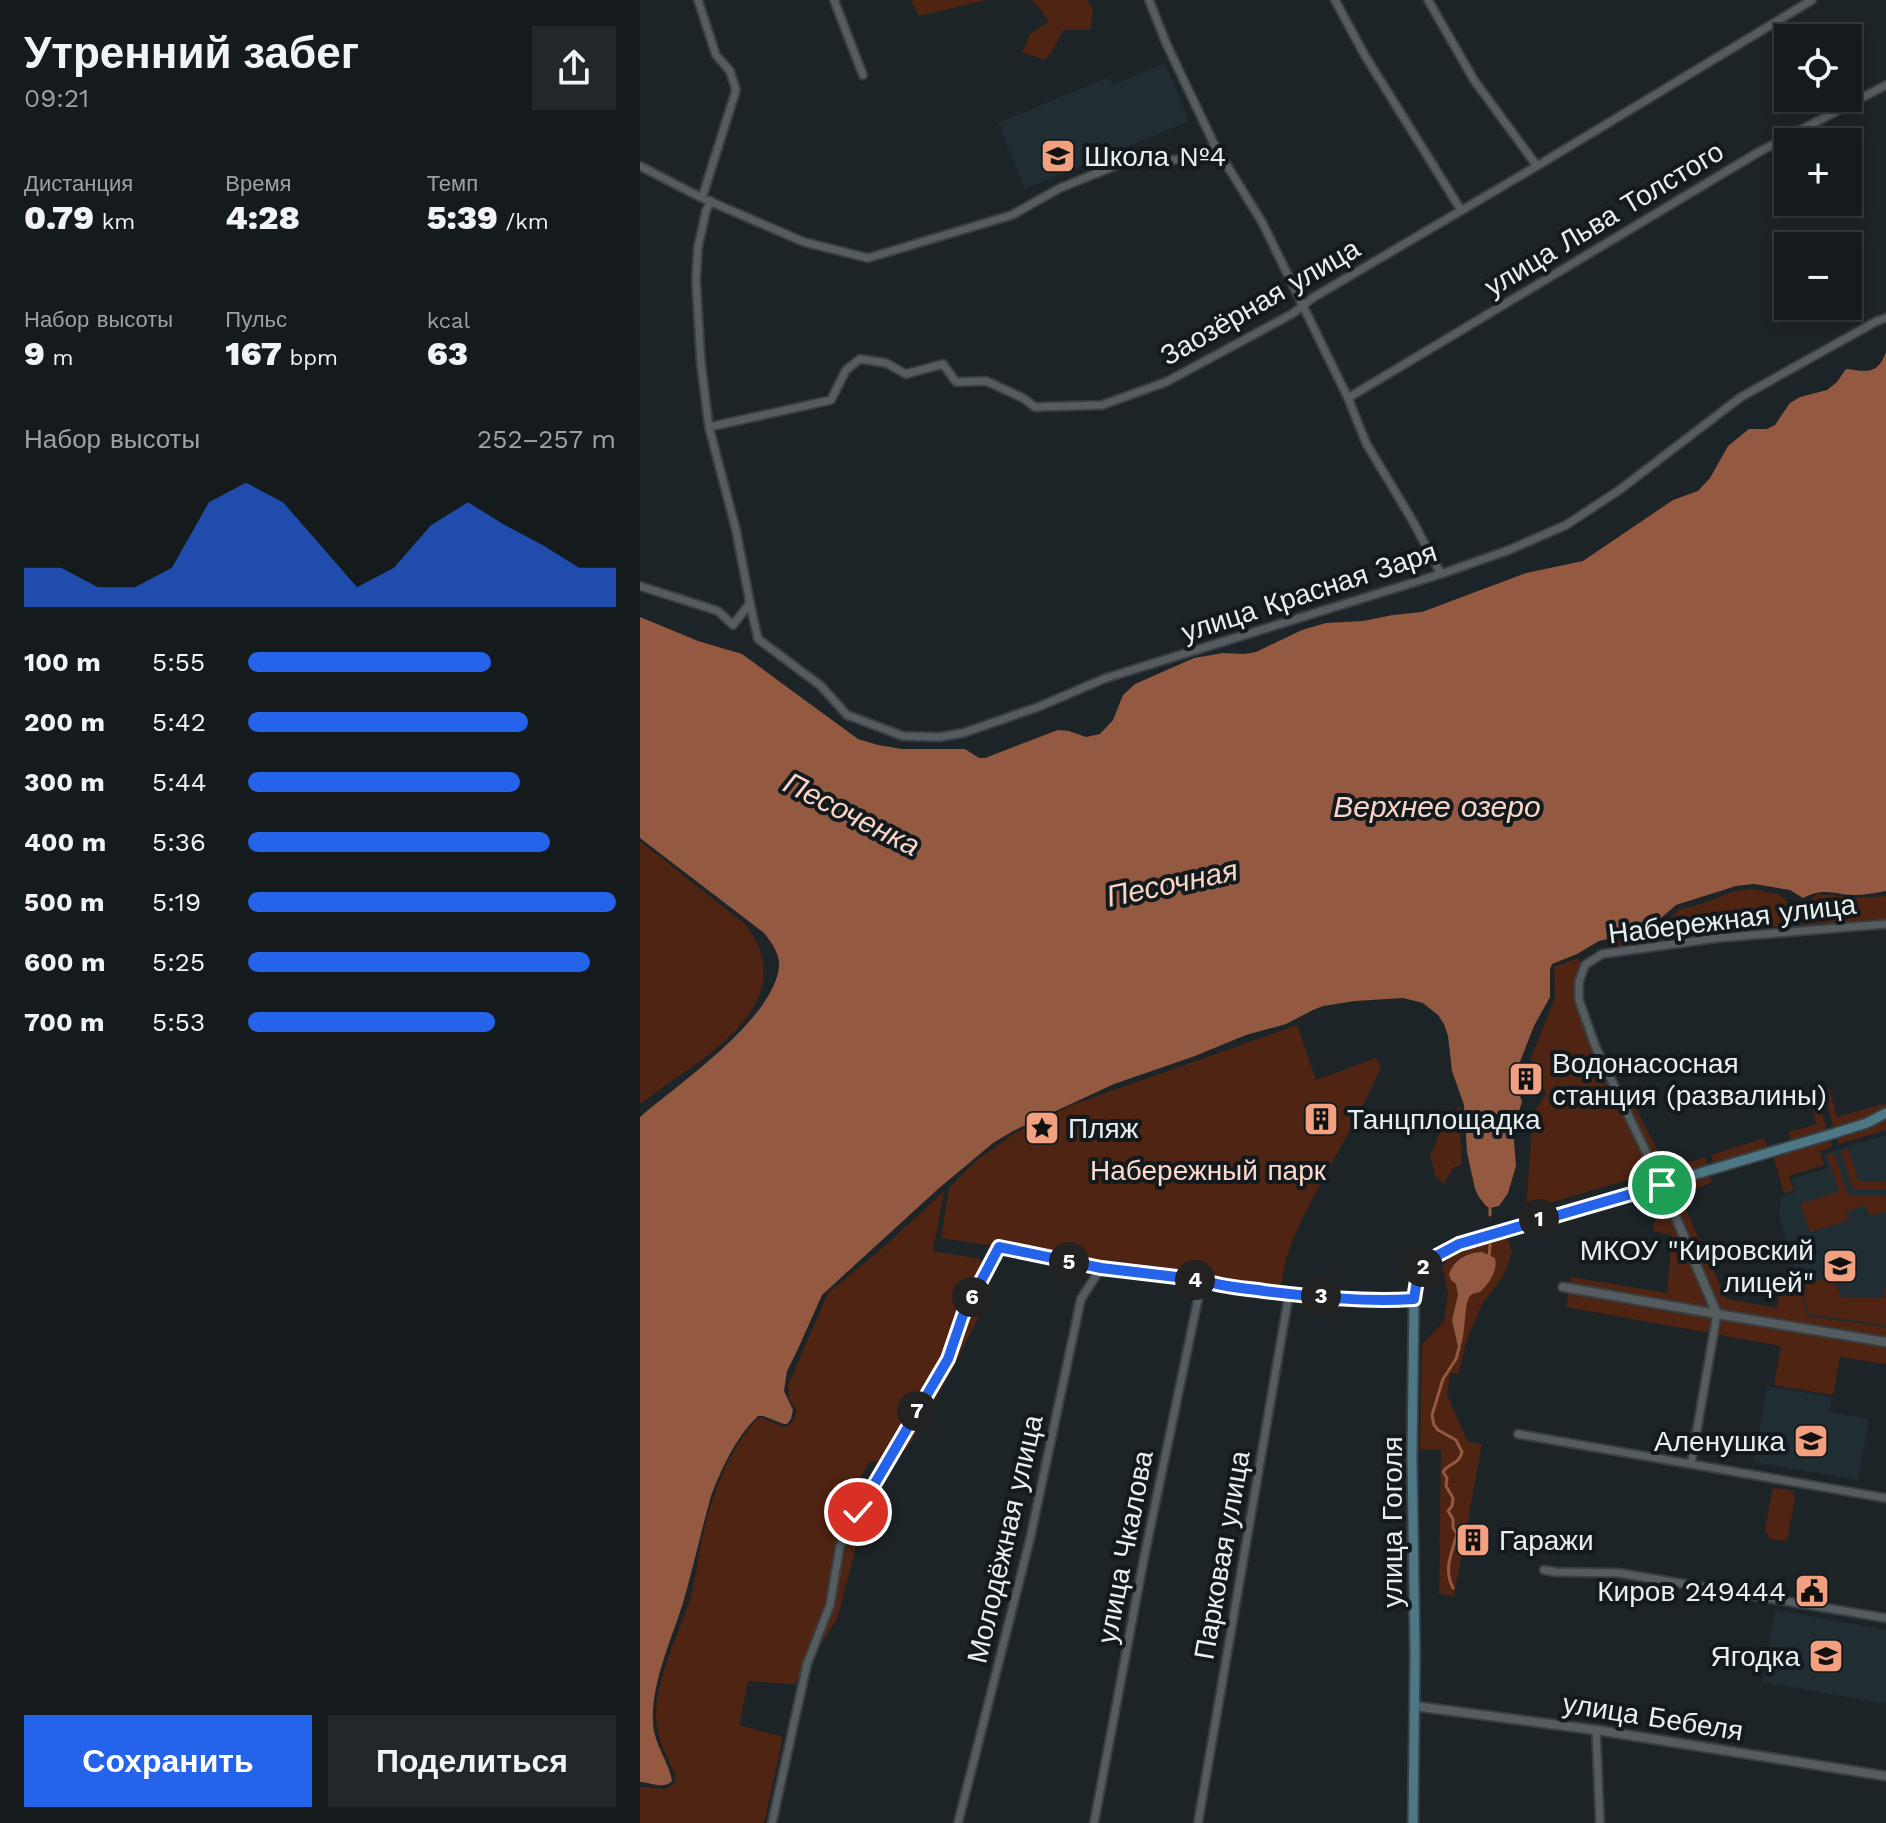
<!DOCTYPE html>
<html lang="ru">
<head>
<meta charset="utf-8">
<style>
	:root { --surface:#151b1d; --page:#22282a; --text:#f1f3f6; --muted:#9da1a4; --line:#34393b; --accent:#2563eb }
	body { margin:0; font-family:"Work Sans",sans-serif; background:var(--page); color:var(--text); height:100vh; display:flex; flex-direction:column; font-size:30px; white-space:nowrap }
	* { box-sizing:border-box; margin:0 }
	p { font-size:26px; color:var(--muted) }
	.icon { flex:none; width:44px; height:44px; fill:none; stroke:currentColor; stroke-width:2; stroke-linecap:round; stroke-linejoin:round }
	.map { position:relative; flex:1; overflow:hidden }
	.drawer { display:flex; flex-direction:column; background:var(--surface); width:640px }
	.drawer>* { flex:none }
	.controls { position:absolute; left:1134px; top:24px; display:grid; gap:16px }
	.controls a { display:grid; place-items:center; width:88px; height:88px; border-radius:0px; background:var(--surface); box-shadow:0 4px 12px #0003,0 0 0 2px var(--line); font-size:40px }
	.pin { position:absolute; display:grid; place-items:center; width:68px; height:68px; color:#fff; margin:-34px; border:4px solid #fff; border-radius:50%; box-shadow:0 2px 8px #0007 }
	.km { position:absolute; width:40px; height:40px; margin:-20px; border-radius:50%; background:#222; color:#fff; font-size:22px; line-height:40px; text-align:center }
	.round { display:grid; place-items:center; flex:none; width:84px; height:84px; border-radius:0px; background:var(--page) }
	.head { display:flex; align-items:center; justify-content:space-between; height:136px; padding:0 24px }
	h1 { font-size:44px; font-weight:800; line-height:60px }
	.figures { display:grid; grid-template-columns:repeat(3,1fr); gap:12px; height:136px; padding:8px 24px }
	.figures div { display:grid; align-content:center }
	.figures b { font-size:34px; font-weight:800 }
	.figures small { font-size:22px; font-weight:400 }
	.figures p { font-size:22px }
	.chart { height:224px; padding:16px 24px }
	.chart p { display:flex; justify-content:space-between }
	.chart svg { width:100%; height:144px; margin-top:8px; fill:var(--accent); opacity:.7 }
	.primary-button { display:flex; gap:16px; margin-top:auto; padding:16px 24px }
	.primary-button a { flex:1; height:92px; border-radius:0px; background:var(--accent); color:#fff; font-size:32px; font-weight:800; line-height:92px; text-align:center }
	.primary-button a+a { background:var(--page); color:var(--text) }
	ul { padding:0 24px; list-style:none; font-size:26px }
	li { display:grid; grid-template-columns:128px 96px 1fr; align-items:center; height:60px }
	li i { height:20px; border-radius:10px; background:var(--accent) }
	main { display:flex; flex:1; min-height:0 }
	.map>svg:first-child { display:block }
	.built { fill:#202e34 }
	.green { fill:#4f2412 }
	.water { fill:#945941 }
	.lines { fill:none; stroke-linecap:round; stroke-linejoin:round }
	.stream { stroke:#945941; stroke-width:3 }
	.minor-casing { stroke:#383e41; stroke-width:11 }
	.tertiary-casing { stroke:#383e41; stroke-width:12 }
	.secondary-casing { stroke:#383e41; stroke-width:13 }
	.minor { stroke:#545c60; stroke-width:7 }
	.tertiary { stroke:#545c60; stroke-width:8 }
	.secondary { stroke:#4e7786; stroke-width:9 }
	.route-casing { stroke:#fff; stroke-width:16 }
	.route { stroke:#2563eb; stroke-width:10 }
	.labels { text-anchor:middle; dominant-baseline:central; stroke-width:8; stroke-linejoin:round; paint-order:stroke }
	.poi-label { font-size:28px; fill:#e9eef0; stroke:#131a1d; text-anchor:start }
	.street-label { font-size:28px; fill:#e9eef0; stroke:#131a1d }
	.park-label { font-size:28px; fill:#ffd9cb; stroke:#131a1d }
	.water-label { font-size:30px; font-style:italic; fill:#fad5c6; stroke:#131a1d }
</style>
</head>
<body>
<main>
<section class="drawer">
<div class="head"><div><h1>Утренний забег</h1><p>09:21</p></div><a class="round"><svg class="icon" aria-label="share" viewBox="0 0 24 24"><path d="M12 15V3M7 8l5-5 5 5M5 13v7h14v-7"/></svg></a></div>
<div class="figures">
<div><p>Дистанция</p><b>0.79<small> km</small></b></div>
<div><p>Время</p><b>4:28</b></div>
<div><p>Темп</p><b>5:39<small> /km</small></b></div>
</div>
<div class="figures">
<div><p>Набор высоты</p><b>9<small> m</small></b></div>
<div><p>Пульс</p><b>167<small> bpm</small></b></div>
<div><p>kcal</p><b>63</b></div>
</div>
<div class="chart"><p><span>Набор высоты</span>252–257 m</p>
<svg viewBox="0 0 160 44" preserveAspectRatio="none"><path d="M0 44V32L10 32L20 38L30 38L40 32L50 12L60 6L70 12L80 25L90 38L100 32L110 19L120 12L130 19L140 25L150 32L160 32V44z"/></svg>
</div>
<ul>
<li><b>100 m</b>5:55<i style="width:66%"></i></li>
<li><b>200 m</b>5:42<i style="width:76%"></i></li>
<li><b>300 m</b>5:44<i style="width:74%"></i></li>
<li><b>400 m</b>5:36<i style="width:82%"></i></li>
<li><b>500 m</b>5:19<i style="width:100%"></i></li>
<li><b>600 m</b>5:25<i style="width:93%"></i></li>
<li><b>700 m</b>5:53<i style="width:67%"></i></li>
</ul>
<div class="primary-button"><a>Сохранить</a><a>Поделиться</a></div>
</section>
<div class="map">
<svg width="1246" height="1823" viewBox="0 0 1246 1823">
	<rect width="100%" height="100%" fill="#1c2427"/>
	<!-- built -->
	<path class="built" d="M525,63L549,121L385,189L358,123L469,77L473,85Z
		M1246,1135V1327L1168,1316L1139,1215L1141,1197L1156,1192L1152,1179L1188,1168L1184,1154Z
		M1127,1386L1191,1397L1189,1412L1229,1419L1218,1480L1114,1462Z
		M1135,1610L1246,1630V1704L1122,1682Z"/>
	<!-- green -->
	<path class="green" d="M274,0H346L279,16L271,1Z
		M391,0H447L453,10L450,30H423L415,46L405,60L382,52L391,33L409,22L399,7Z
		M0,841L106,925C167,1008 54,1062 0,1104Z
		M1112,889L1138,894L1153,907L1152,925L1077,931L978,948L976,945L977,941L1026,924L1038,910L1061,904L1095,891Z
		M1178,894L1221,898L1246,896V919L1161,925V906Z
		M938,958L942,963L935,982V1001L951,1046L1011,1173L886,1210L893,1113L906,1094L891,1058L915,997L914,967Z
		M657,1025L676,1080L736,1058L741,1067C716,1126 679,1180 653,1239C647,1254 644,1271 640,1287L576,1279L301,1238L309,1188L338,1159L375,1133L432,1105Z
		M1189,1088L1197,1117L1246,1103V1108L1226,1119L1194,1129L1183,1090Z
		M1176,1092L1187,1131L1151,1141L1149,1132L1177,1124L1168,1094Z
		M990,1096L1027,1170L1065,1157L1067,1166L1024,1180L985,1099Z
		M820,1105V1135L822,1164L813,1168L804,1184L796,1177L790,1156L804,1124Z
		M1246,1118V1130L1199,1144L1196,1137Z
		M1124,1138L1127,1147L1074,1164L1071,1155Z
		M1190,1139L1192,1147L1180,1151L1184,1165L1149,1176L1154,1191L1144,1193L1133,1156Z
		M1208,1148L1219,1181L1246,1182V1190L1213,1189L1201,1151Z
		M1194,1153L1208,1195L1246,1196V1212L1230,1216L1225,1205L1206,1212L1209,1220L1170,1232L1160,1204L1199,1191L1187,1155Z
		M1069,1175L1072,1182L1040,1196L1086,1299L1137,1308L1141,1284L1159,1286L1168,1316L1246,1327V1364L1200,1357L1193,1395L1134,1385L1141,1346L926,1307L931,1277L1027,1293L1032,1235L1013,1231L1016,1215L1008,1195Z
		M304,1191L293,1251L341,1259L344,1306L314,1366L270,1444L252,1463L230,1461L204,1506L216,1547L197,1619L155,1684L108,1681L99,1725L143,1737L125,1820L123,1823H0V1787C13,1786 28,1795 36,1780C35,1771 30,1765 27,1757C21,1744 16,1731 16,1716C15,1681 39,1633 50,1599C56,1579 58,1559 62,1539C72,1495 87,1452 118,1418H122L144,1427C152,1425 156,1418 156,1409L149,1399L148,1385L188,1293L246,1245Z
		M868,1239L872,1252L869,1262L862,1278L842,1304L826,1342L819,1373H810L807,1395L828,1442L842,1444L814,1596L799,1594L801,1450L780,1449L782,1344L804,1321L808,1293L804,1273L802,1271C807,1247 847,1240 868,1239Z
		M1193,1276L1201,1297L1244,1298L1246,1281V1325L1169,1314L1161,1286Z
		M1134,1488L1152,1490L1155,1499L1147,1541L1130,1539L1125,1530L1132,1492Z"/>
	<!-- water -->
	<path class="water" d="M1246,352V891C1235,893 1224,895 1214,895C1192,894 1184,887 1163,898L1150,890L1114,884L1096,886L1036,905L1014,924L983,935L959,941L937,954L912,964L910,969V997L894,1026L876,1072L877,1087L882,1102L873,1128L876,1166L868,1193L859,1206L850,1208L846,1206L839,1197L835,1189L827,1152L824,1105L812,1071L808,1036L804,1024L798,1015L783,1003L763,998L715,1001L683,1006L673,1010L646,1024L606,1035L555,1056L474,1084L373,1131L353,1143L298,1189L182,1295L158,1349L147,1371L144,1391L153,1410L151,1419L147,1424H144L123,1416H118C96,1437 82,1467 71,1496C61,1532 53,1568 43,1603C31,1641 11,1683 13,1723C14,1745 29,1761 32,1781C24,1790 10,1782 0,1782V1117C38,1084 133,1020 139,967C140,954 132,943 124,933L0,838V617L58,641L102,654L218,739L238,745L262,749H325L339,758H345L418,730L429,731L446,737L460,734L473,720L483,695L495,684L554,658L583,653L604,654L616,652L662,630L686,623L723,621L753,615L782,612L886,573L943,561L1033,500L1058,491L1070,478L1088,446L1109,429H1127L1135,425L1150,403L1160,397L1187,390L1197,382L1206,369C1226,371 1237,376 1246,352Z
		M842,1252L855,1258C858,1269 850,1283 841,1291C837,1294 833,1292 830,1296C824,1302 826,1337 819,1351L812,1320L818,1295L816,1284L811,1280L809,1274C815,1259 826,1253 842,1252Z"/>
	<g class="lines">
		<!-- stream -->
		<path class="stream" d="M850,1215V1208
			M849,1258L850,1245
			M813,1588C803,1569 812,1553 817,1534L813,1528V1519L808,1511L812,1506L813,1498L806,1486L807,1478L803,1472C808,1463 819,1465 822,1452L816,1440L798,1430L794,1425L792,1415L803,1379L816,1359L819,1348"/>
		<!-- minor casing -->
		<g class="minor-casing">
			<path id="minor" d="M58,0L76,55L90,71L96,90L62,198
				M194,0L223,75
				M509,0L526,43L575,146L622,222L708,398L726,443L771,518L801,574
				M695,0L724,54L821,210
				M788,0L834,80L897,166
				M0,166L62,198L164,242L228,258L372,215L420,188L500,156L534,160L552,156L575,146
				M708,398L1117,153L1246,85
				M69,427L191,400L206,370L220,359L246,363L266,374L303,364L316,382L346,381L383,398L395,407L462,405L526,382L652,314L674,297L897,166L1172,0
				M0,586L78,611L93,625L110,603L96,530L69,427L61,364L56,280L58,247L66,211L71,201
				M110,603L118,639L181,686L207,715L263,736L299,737L323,733L398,707L466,678L801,574L869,550L926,525L978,491L1101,397L1237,321L1246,318
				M1022,1185L956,1048L939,1000V982L945,965L962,954L1077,938L1246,924
				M878,1434L1246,1498
				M1051,1464L1077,1314
				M904,1570L916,1572L979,1573L1246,1618
				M956,1730L960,1823
				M132,1823L167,1664L190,1605L200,1546L218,1512L308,1359L323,1315L359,1247L461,1268L562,1280C582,1287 603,1288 624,1291C674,1297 724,1302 774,1299
				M318,1823L390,1539L441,1299L461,1268
				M454,1823L504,1558L562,1280
				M558,1823L649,1294"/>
		</g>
		<!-- tertiary casing -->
		<g class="tertiary-casing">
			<path id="tertiary" d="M1022,1185L1077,1314L1246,1342
				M923,1287L1077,1314
				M774,1706L956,1730L1246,1776"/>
		</g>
		<!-- secondary casing -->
		<g class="secondary-casing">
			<path id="secondary" d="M773,1823L775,1654L772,1458L774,1299C779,1262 786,1259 819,1244L1192,1134L1227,1123L1246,1113"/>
		</g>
		<!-- minor -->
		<use href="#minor" class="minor"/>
		<!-- tertiary -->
		<use href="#tertiary" class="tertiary"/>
		<!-- secondary -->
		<use href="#secondary" class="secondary"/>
	</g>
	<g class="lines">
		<!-- route casing -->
		<g class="route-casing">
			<path id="route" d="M218,1512L308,1359L323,1315L359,1247L461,1268L562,1280C582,1287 603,1288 624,1291C674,1297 724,1302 774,1299L778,1274L787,1261L819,1244L1022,1185"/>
		</g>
		<!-- route -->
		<use href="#route" class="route"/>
	</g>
	<!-- icons -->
	<defs>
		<g id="school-square" transform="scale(1.8)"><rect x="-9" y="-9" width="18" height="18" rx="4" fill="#f2a07f" stroke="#131a1d"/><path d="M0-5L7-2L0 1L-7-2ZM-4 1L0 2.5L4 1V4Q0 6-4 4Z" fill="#111"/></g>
		<g id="building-square" transform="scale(1.8)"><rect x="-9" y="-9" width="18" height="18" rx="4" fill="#f2a07f" stroke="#131a1d"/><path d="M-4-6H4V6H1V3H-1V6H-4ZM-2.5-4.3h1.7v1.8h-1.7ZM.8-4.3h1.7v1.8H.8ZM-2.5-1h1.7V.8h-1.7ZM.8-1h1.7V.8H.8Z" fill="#111"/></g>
		<g id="sight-square" transform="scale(1.8)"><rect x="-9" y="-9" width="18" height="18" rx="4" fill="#f2a07f" stroke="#131a1d"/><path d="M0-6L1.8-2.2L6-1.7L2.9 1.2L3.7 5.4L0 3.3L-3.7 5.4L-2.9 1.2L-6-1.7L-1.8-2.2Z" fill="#111"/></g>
		<g id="civic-square" transform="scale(1.8)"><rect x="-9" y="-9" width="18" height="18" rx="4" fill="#f2a07f" stroke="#131a1d"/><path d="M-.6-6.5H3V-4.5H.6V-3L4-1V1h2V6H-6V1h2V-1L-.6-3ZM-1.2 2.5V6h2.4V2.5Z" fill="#111"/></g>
	</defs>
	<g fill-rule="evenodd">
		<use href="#school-square" x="418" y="156"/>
		<use href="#building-square" x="886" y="1079"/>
		<use href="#building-square" x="681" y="1119"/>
		<use href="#sight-square" x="402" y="1128"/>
		<use href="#school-square" x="1200" y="1266"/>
		<use href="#school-square" x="1171" y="1441"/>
		<use href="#building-square" x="833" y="1540"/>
		<use href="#civic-square" x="1172" y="1591"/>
		<use href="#school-square" x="1186" y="1656"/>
	</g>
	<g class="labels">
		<!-- poi labels -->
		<g class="poi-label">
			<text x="444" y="156">Школа №4</text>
			<text x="912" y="1063">Водонасосная<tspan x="912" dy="32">станция (развалины)</tspan></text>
			<text x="707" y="1119">Танцплощадка</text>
			<text x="428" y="1128">Пляж</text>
			<text x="1174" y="1250" text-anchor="end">МКОУ "Кировский<tspan x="1174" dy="32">лицей"</tspan></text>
			<text x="1145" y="1441" text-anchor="end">Аленушка</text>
			<text x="859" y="1540">Гаражи</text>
			<text x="1146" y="1591" text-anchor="end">Киров 249444</text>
			<text x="1160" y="1656" text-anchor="end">Ягодка</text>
		</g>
		<!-- street labels -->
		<g class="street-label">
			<text transform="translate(964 219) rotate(-31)">улица Льва Толстого</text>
			<text transform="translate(620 302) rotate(-30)">Заозёрная улица</text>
			<text transform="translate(669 592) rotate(-18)">улица Красная Заря</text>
			<text transform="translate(1092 919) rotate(-7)">Набережная улица</text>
			<text transform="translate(752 1522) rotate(-90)">улица Гоголя</text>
			<text transform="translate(365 1539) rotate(-77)">Молодёжная улица</text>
			<text transform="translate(485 1547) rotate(-79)">улица Чкалова</text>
			<text transform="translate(582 1555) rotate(-80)">Парковая улица</text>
			<text transform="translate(1013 1717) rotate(9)">улица Бебеля</text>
		</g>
		<!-- park labels -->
		<g class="park-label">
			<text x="568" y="1170">Набережный парк</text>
		</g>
		<!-- water labels -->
		<g class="water-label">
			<text x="797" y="806">Верхнее озеро</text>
			<text transform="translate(212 814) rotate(27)">Песоченка</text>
			<text transform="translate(532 883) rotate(-12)">Песочная</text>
		</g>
	</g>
</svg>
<div class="controls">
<a><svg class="icon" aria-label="locate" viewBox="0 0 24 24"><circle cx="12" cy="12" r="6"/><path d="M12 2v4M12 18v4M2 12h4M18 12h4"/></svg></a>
<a>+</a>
<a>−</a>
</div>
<div class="pin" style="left:1022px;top:1185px;background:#1e9e55"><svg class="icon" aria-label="arrive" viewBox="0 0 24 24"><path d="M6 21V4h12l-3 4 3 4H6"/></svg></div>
<div class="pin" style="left:218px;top:1512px;background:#d93025"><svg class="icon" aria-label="check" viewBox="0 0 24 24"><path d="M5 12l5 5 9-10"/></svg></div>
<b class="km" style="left:899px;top:1219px">1</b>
<b class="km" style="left:783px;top:1267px">2</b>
<b class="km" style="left:681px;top:1296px">3</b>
<b class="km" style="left:555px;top:1280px">4</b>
<b class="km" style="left:429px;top:1262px">5</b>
<b class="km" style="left:332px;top:1297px">6</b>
<b class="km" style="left:277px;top:1411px">7</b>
</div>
</main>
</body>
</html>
